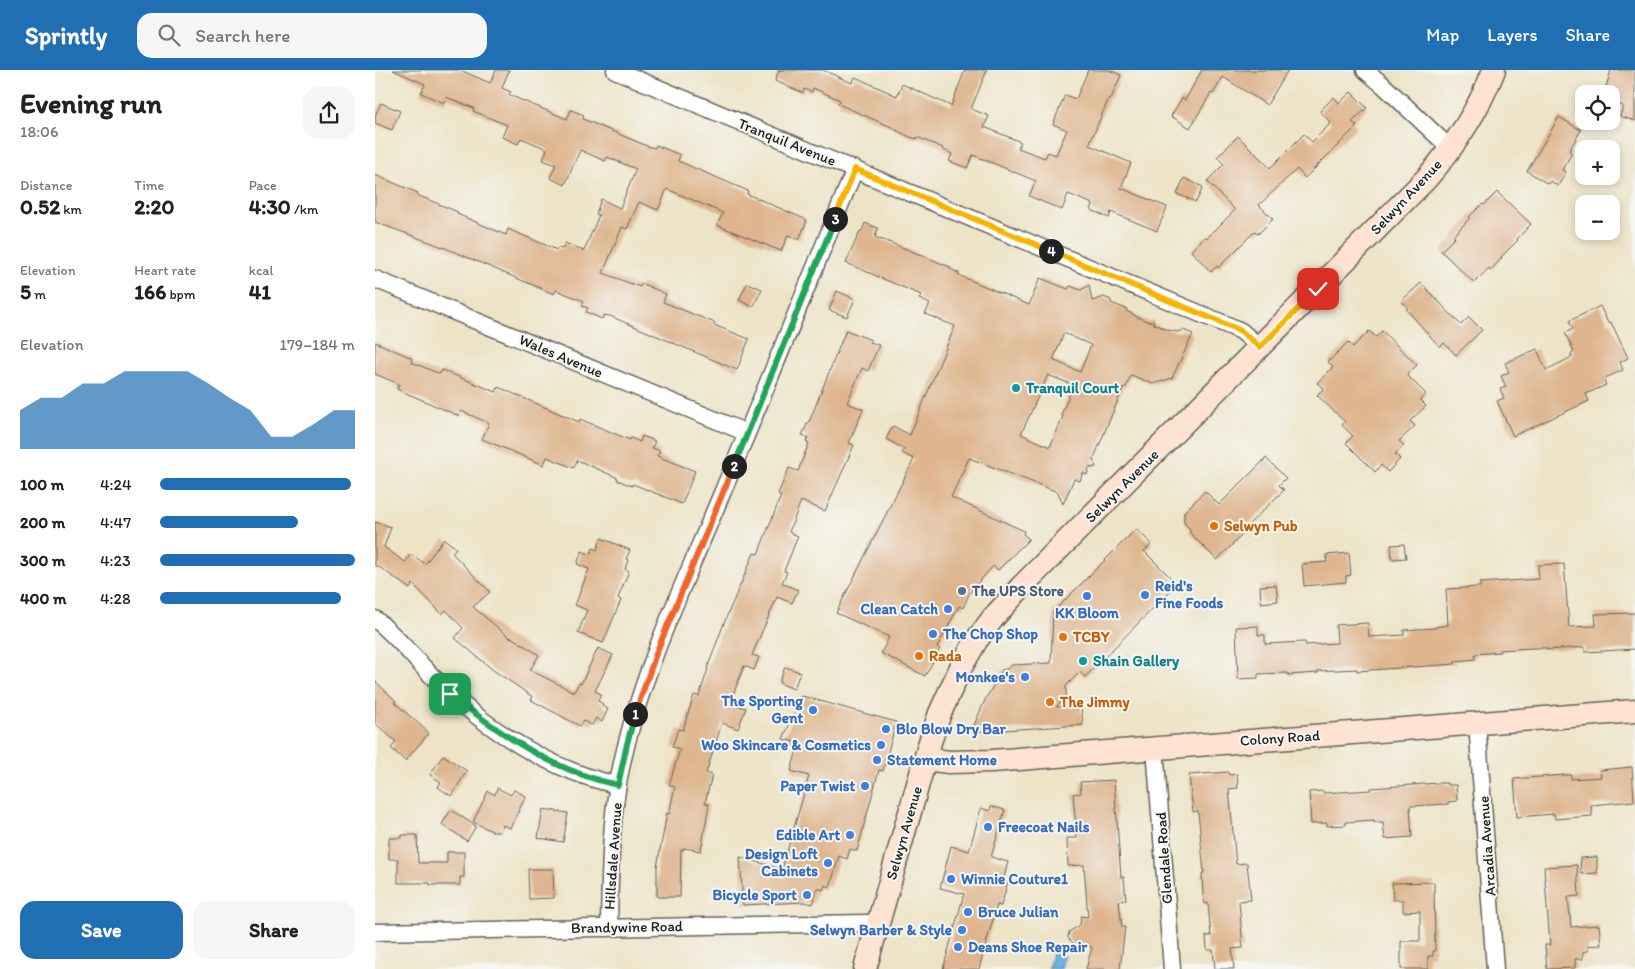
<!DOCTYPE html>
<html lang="en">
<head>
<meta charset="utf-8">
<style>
	:root { --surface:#fff; --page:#f6f6f6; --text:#222; --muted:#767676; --accent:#1f6fb2 }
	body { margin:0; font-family:Itim,sans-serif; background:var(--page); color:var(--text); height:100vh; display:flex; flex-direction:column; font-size:19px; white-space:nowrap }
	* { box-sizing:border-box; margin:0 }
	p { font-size:16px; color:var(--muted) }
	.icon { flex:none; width:28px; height:28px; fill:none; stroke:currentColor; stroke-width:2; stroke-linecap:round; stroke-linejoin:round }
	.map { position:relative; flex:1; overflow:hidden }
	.side { display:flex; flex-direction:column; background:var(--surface); width:375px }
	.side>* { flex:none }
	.tools { position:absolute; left:1200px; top:15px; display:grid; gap:10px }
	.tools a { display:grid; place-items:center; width:45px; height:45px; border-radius:10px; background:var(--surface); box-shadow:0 2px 8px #0003; font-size:25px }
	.pin { position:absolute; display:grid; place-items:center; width:42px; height:42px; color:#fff; margin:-21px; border-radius:10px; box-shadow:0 2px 8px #0006 }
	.km { position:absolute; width:25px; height:25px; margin:-12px; border-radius:50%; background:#222; color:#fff; font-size:14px; line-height:25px; text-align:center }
	.round { display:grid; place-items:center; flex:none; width:52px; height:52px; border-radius:15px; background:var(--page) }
	.overview { display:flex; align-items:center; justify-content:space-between; height:85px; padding:0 20px }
	h1 { font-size:28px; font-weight:800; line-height:38px }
	.stats { display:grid; grid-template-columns:repeat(3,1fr); gap:8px; height:85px; padding:5px 20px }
	.stats div { display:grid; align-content:center }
	.stats b { font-size:21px; font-weight:800 }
	.stats small { font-size:14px; font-weight:400 }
	.stats p { font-size:14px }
	.chart { height:140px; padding:10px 20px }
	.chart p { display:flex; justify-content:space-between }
	.chart svg { width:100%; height:90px; margin-top:5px; fill:var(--accent); opacity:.7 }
	.button { display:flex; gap:10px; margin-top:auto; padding:10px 20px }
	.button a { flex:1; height:58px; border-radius:15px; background:var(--accent); color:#fff; font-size:20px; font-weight:800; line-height:58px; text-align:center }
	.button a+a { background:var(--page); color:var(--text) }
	ul { padding:0 20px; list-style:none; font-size:16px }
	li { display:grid; grid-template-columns:80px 60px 1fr; align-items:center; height:38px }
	li i { height:12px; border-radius:6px; background:var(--accent) }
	header { display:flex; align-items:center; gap:30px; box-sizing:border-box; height:70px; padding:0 25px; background:var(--accent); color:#fff }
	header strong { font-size:24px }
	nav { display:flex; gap:28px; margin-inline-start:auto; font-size:18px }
	.search { width:350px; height:45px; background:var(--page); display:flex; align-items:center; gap:12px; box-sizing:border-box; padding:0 18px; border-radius:15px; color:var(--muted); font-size:19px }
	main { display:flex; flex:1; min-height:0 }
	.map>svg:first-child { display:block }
	.water { fill:#6cb3e3; stroke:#446880 }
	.building { fill:#deb58e; fill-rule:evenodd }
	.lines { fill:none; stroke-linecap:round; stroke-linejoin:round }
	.street-casing { stroke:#656258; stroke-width:19 }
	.secondary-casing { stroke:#656258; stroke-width:25 }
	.street { stroke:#fff; stroke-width:16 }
	.secondary { stroke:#fee3d2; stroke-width:22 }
	.split-1-casing { stroke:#fff; stroke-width:10 }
	.split-2-casing { stroke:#fff; stroke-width:10 }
	.split-3-casing { stroke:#fff; stroke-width:10 }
	.split-4-casing { stroke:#fff; stroke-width:10 }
	.split-5-casing { stroke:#fff; stroke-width:10 }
	.split-1 { stroke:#22a559; stroke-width:6 }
	.split-2 { stroke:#f0652b; stroke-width:6 }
	.split-3 { stroke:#22a559; stroke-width:6 }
	.split-4 { stroke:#f5b400; stroke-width:6 }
	.split-5 { stroke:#f5b400; stroke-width:6 }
	.culture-dot { fill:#0f9aa8; stroke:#f6f6f2; stroke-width:2 }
	.food-dot { fill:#e8710a; stroke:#f6f6f2; stroke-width:2 }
	.service-dot { fill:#5c6f8a; stroke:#f6f6f2; stroke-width:2 }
	.shop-dot { fill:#3f7fe0; stroke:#f6f6f2; stroke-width:2 }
	.labels { text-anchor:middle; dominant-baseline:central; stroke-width:4; stroke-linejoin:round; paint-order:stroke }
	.street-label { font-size:15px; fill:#1c1c1c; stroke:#f6f6f2 }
	.culture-label { font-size:15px; font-weight:bold; fill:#0d838f; stroke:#f6f6f2; text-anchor:start }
	.food-label { font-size:15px; font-weight:bold; fill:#c56008; stroke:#f6f6f2; text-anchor:start }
	.shop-label { font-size:15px; font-weight:bold; fill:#366cbe; stroke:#f6f6f2; text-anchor:end }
	.service-label { font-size:15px; font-weight:bold; fill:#4e5e75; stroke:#f6f6f2; text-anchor:start }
</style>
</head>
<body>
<header>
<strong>Sprintly</strong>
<div class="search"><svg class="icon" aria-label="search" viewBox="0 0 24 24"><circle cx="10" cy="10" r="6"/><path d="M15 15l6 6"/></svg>Search here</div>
<nav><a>Map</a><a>Layers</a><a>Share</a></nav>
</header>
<main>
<section class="side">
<div class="overview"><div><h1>Evening run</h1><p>18:06</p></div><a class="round"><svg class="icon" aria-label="share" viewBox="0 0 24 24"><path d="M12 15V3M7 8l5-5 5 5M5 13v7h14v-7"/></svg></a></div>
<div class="stats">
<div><p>Distance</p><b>0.52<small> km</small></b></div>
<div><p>Time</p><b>2:20</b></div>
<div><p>Pace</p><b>4:30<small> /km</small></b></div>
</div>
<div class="stats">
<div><p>Elevation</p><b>5<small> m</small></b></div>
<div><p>Heart rate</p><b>166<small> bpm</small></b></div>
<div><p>kcal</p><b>41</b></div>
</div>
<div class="chart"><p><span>Elevation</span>179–184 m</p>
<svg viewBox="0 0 160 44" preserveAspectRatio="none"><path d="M0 44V25L10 19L20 19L30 12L40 12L50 6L60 6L70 6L80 6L90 12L100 19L110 25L120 38L130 38L140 32L150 25L160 25V44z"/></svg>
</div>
<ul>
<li><b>100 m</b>4:24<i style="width:98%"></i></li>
<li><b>200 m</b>4:47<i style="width:71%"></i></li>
<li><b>300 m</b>4:23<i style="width:100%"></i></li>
<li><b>400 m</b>4:28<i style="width:93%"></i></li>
</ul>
<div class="button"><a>Save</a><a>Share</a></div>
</section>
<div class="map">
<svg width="1260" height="899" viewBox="0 0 1260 899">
	<rect width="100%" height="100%" fill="#f6f6f2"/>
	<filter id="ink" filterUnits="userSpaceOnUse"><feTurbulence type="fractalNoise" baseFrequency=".02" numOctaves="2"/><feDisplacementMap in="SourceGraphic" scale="10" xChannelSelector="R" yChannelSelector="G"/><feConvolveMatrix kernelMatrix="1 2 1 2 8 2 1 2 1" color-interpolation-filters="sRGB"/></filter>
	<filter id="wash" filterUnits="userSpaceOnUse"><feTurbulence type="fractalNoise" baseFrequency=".0096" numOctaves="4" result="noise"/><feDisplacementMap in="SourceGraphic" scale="20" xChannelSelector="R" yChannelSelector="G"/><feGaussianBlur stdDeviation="1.12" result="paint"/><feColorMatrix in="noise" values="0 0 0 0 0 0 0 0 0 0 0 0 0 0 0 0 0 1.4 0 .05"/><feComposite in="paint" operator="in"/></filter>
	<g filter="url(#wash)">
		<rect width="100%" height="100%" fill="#ede4c8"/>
		<!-- water -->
		<path class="water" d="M677,883L689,886L686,899H673Z"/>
		<g id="blocks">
			<!-- building -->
			<path class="building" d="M18,0H85L115,13L121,0H134L127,18L136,22L134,25L192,49L196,40L209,45L208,49L272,76L280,78L281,75L305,85L303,91L373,121L372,124L432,150L424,170L413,165L406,181L342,155L348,143L292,119L283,140L264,132L252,159L247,157L228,203L265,217L266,213L291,224L288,232L340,253L339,255L374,269L362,300L235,246L229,245L227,249L211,242L213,238L207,236L209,231L181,220L179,224L68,177L0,152V105L43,123L42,125L83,142L82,144L131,165L133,159L182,180L183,178L188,179L190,173L209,181L224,145L221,144L226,129L245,138L261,99L232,87L230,91L205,80L190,115L175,108L181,95L168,90L172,79L146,68L143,74L127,67L132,55L98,41L99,38L71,27L69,33L46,23L50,14Z
				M404,0H448L477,13L480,7L522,26L527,14L576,36L590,0H612L596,39L614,46L609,57L646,72L643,78L670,88L673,82L681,85L692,60L678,54L690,25L701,29L713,0H734L746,5L736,29L734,28L714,75L756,93L746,118L792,137L782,161L736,142L734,148L716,140L718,134L693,124L687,140L654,126L661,111L598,85L592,98L574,91L577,84L567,79L568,78L542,67V69L535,67L521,60V59L463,34L465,30L438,18L437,22L429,19L428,23L400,11Z
				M827,0H913L892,35L848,7L838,24L836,23L815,58L796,46L807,28L810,30Z
				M1236,0H1260V51L1245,46L1248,36L1236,33V24H1229Z
				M976,22L992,38L977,52L982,56L930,108L922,99L884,135L898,149L883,164L880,161L843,198L842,196L836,202L816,181L830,166L832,168L860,140L832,111L849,94L842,87L863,66L895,98L929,64L937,72L956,53L945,41L959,27L964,33Z
				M6,33L25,41L17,60L0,53V46Z
				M1184,47L1206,60L1194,81L1197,83L1187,100L1191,102L1183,116L1175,111L1173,114L1152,101Z
				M809,108L828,117L821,132L802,124Z
				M1122,122L1156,154L1142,169L1143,170L1126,187L1127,188L1116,200L1114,198L1099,213L1066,181L1080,167L1078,166L1095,148L1094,147L1107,134L1109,135Z
				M490,153L503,158L500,167L529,178L575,197V199L584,203L583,205L654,235L665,208L693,219L695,216L706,220L714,215L717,231L729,227L736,230V233L752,239L751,241L760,245V246L774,252L778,250L779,254L793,260L803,262L808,260L818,264L797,308L778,314L756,305L751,317L748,318L718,390L721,397L714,398L712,405L708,403L705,411L699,409L688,434L683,422L594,388L576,427L649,461L648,464L654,469L623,500L618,496L595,522L588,538L584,536L562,577L565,579L550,606L506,583L514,567L461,543L539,389L527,383L529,379L511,369L518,356L535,365L580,256L550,244L555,234L544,229L546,225L471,193L485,161H487ZM689,263L716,275L705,302L678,290ZM673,305L698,315L686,345L688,346L685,354L675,377L646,364Z
				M372,213L387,219L378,237L364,230Z
				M1046,213L1086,255L1094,247L1107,260L1081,285L1069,273L1065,277L1031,239L1033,237L1026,231Z
				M462,221L480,229L472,247L454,240Z
				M1225,236L1233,253L1236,252L1253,288L1245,292L1248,300L1228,309L1231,315L1211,324L1214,331L1138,366L1122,331L1129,328L1125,319L1131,317L1126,306L1134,302L1130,293L1162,279L1171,300L1197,287L1196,284L1199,282L1190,263L1198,259L1194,251Z
				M471,260L496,270L495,272L504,275L493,301L487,298L472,333L488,339L474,373L479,375L450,441L426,431L414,462L423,466L409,501L412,502L407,513L423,520L417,533L402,527L377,585L384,587L379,600L369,596L355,633L371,638L363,659L347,653L331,703L337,705L330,733L334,734L326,781L309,778V780H306L305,827H282V797L292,743L294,744L300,717L294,715L305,679L297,677L303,659L308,660L319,625L324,626L333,599H332L349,553L379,483L383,484L406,426L403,424L414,398L423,401L434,373L431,372L433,367L427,365L433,352H434Z
				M994,261L1001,267L1007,261L1042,295L1032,305L1051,324L1045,330L1051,336L1035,351L1040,356L1024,371L1029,376L1020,384L1025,389L1013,402L1006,395L1000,402L971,373L978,366L967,355L970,352L942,325L949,318L942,313L958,297L953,292L973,272L978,277Z
				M0,272L37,288L36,292L65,304L67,300L121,322L123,317L204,352L205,349L255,370L256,368L265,372L267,366L280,371L277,378L285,381L282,386L320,401L307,434L258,414L257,416L242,410L243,408L202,390L199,398L172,387L169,395L107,369L114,353L86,341L84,346L22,319L24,314L0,304Z
				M891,388L911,408L904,415L909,420L869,459L871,461L842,490L814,462L816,460L809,453V442L830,421L844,435Z
				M0,452L16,457L9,477L30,492L36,484L50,494L69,469L81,478L77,483L115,522L98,537L135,568L136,567L164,585L155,600L199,622L204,613L206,614L223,578L238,585L220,621L226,624L223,631L228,634L227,636L233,639L227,652L221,648L217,655L208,651L205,656L156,630L158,627L118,600L80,568L88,558L71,540L67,544L38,514L35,519L3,496H0Z
				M761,459L777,474L769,481L802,514L710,607L705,602L691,616V627L681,637L706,635L708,655L596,662L610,630L628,599L629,601L637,595L676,593L678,542Z
				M226,468L255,480L251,489L253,490L250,499L254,501L243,528L246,530L228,573L203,563L212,540L200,535L214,499L202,494L207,481L215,485L218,478L222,480Z
				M1029,474L1031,488L1017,489L1016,475Z
				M974,483L976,505L971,506V512L929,516L927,494L952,492L951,485Z
				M1189,494L1194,557L1221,556L1220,544L1260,543V579L1210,582V577L1172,580V578H1158L1124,580L1125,582L1100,584V589L1080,591V594L982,601V599L943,601V603L913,605V603L883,604V608L863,609L861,557L883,556V565H890V574L930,572L931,575L962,573L961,555L993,553L994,567L1029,565V560L1060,558V557L1073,555L1071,519L1105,517V513L1164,509L1163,495Z
				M901,515L903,531L886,533L885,516Z
				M410,597L425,602L419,619L404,613Z
				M0,611L21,631L19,632L54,663L30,691L16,678L21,672L0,653Z
				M427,626L521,652L508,701L504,700L482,781L475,779L472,789L464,786L455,817L450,815L448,820L443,818L438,834L430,832L368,835L365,787L407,799L434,706L416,701L424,673L408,669Z
				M68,685L92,701L76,726L63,717L66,712L55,705Z
				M1257,697L1259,731L1216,735L1217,746L1180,749L1179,744L1142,747L1139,709L1190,705H1196V709L1226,707L1225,700Z
				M853,702L854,705L862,704L863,718L854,719L861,794L872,793L876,830L864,831L868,878L857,879L859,899H840L838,880H832L831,866H836L833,833L830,834L828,826L827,803H829L823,741L818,742L814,705Z
				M739,710L746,807H749L751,830L744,831L747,857H750L745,899H711L717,877L700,875L693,868L694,862L705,855L706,846L713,847L709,795L693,796L692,768H702L698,724L706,723L705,712Z
				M1063,713H1072V715H1081L1082,731L1073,732V734L1035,736L1037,767L1010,769L1008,752H999V750L971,752V755L952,756V753L936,754L934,722L948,721L949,723L996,720V718Z
				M122,718L136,725L139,720L151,726L135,758L128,755L125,762H119L98,752L113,721L120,725Z
				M616,736L630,740L616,787L633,792L628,811L633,812L626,836L622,835L604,899H568L589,824L565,818L576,776L594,781L606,738L615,741Z
				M168,739L193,743L188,772L163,768Z
				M76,740L101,756L92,771L67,754Z
				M27,765H42L43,793H72V782H89V807H85V815H55V813H23V789H14V768H27Z
				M1222,787V803L1206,804L1205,788Z
				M1202,795L1204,826L1193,827L1196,857L1224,855L1226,875L1213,876V881L1208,882V889H1200V898L1172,899L1170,875H1175L1169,797Z
				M153,799H178L179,828L154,829Z
				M1059,812L1060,881H1058V886H1053V899H1026V871H1045V841L1028,842V830H1018L1017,813Z"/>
		</g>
	</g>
	<g filter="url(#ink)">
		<use href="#blocks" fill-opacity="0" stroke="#656258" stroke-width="1"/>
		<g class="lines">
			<!-- street casing -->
			<g class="street-casing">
				<path id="street" d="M240,0L857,257L866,261L885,277
					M990,0L1008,15L1076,79
					M0,209L372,363
					M0,549C23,567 41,591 62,611C109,658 178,702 243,715
					M1102,653L1120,899
					M780,678L797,899
					M234,858C235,803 235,747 247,693C267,601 309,514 345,428C391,319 435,209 480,99
					M0,862L492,853L503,854"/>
			</g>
			<!-- secondary casing -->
			<g class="secondary-casing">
				<path id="secondary" d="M550,689L574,692L617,691L1260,641
					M490,899L555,672L565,643L586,597L601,571L618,548L646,517L1051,109C1080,76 1103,41 1119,0"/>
			</g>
			<!-- street -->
			<use href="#street" class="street"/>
			<!-- secondary -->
			<use href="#secondary" class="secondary"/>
		</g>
	</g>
	<g class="lines" filter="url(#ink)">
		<!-- split-1 casing -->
		<g class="split-1-casing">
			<path id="split-1" d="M75,624C125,664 180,702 243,715L252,674L260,644"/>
		</g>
		<!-- split-2 casing -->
		<g class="split-2-casing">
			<path id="split-2" d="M260,644L282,581L359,396"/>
		</g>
		<!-- split-3 casing -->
		<g class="split-3-casing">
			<path id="split-3" d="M359,396L460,149"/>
		</g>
		<!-- split-4 casing -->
		<g class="split-4-casing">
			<path id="split-4" d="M460,149L480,99L676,181"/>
		</g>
		<!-- split-5 casing -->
		<g class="split-5-casing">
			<path id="split-5" d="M676,181L857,257L866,261L885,277L943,219"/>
		</g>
		<!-- split-1 -->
		<use href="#split-1" class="split-1"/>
		<!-- split-2 -->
		<use href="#split-2" class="split-2"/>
		<!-- split-3 -->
		<use href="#split-3" class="split-3"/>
		<!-- split-4 -->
		<use href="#split-4" class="split-4"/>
		<!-- split-5 -->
		<use href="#split-5" class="split-5"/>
	</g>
	<!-- markers -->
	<g class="culture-dot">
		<circle cx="641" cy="318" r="5"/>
		<circle cx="708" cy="591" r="5"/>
	</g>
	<g class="food-dot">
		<circle cx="839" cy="456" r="5"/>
		<circle cx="688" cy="567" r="5"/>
		<circle cx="544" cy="586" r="5"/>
		<circle cx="675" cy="632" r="5"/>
	</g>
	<circle class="service-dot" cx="587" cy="521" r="5"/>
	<g class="shop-dot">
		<circle cx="770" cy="525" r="5"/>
		<circle cx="712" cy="526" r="5"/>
		<circle cx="573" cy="539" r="5"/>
		<circle cx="558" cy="564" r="5"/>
		<circle cx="650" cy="607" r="5"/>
		<circle cx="438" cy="640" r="5"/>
		<circle cx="511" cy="659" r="5"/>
		<circle cx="506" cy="675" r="5"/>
		<circle cx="502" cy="690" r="5"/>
		<circle cx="490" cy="716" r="5"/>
		<circle cx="613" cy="757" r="5"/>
		<circle cx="475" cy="765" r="5"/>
		<circle cx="453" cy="793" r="5"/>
		<circle cx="576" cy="809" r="5"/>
		<circle cx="432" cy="825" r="5"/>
		<circle cx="593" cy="842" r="5"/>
		<circle cx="587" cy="860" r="5"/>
		<circle cx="583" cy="877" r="5"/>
	</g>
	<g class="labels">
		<!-- street labels -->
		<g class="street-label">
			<text transform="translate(412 72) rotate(22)">Tranquil Avenue</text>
			<text transform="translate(1031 127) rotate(-47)">Selwyn Avenue</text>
			<text transform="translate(186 286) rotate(23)">Wales Avenue</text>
			<text transform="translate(747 416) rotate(-45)">Selwyn Avenue</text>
			<text transform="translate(905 668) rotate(-4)">Colony Road</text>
			<text transform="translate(529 763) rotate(-74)">Selwyn Avenue</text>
			<text transform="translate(1112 776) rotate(-94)">Arcadia Avenue</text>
			<text transform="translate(238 786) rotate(-86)">Hillsdale Avenue</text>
			<text transform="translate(789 788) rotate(-94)">Glendale Road</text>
			<text transform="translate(252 857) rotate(-1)">Brandywine Road</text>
		</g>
		<!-- culture labels -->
		<g class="culture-label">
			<text x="651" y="318">Tranquil Court</text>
			<text x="718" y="591">Shain Gallery</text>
		</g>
		<!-- food labels -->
		<g class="food-label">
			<text x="849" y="456">Selwyn Pub</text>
			<text x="698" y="567">TCBY</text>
			<text x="554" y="586">Rada</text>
			<text x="685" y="632">The Jimmy</text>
		</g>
		<!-- shop labels -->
		<g class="shop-label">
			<text x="780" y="516" text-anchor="start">Reid's<tspan x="780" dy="17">Fine Foods</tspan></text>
			<text x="563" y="539">Clean Catch</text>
			<text x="712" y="543" text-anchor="middle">KK Bloom</text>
			<text x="568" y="564" text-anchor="start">The Chop Shop</text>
			<text x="640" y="607">Monkee's</text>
			<text x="428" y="631">The Sporting<tspan x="428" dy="17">Gent</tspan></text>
			<text x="521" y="659" text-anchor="start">Blo Blow Dry Bar</text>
			<text x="496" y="675">Woo Skincare &amp; Cosmetics</text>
			<text x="512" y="690" text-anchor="start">Statement Home</text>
			<text x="480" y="716">Paper Twist</text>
			<text x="623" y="757" text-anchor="start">Freecoat Nails</text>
			<text x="465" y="765">Edible Art</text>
			<text x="443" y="784">Design Loft<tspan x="443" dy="17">Cabinets</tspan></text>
			<text x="586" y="809" text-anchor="start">Winnie Couture1</text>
			<text x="422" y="825">Bicycle Sport</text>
			<text x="603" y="842" text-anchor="start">Bruce Julian</text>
			<text x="577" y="860">Selwyn Barber &amp; Style</text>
			<text x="593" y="877" text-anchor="start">Deans Shoe Repair</text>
		</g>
		<!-- service labels -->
		<g class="service-label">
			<text x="597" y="521">The UPS Store</text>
		</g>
	</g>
</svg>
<div class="tools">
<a><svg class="icon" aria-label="locate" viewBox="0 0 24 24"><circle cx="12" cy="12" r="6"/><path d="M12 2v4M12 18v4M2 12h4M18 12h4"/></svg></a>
<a>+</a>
<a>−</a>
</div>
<div class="pin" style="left:75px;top:624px;background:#1e9e55"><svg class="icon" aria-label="arrive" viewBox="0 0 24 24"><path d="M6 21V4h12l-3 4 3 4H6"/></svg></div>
<div class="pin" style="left:943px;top:219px;background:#d93025"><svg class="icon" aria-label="check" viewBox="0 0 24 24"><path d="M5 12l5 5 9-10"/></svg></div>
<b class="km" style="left:260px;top:644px">1</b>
<b class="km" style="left:359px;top:396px">2</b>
<b class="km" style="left:460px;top:149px">3</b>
<b class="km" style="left:676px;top:181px">4</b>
</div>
</main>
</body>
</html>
